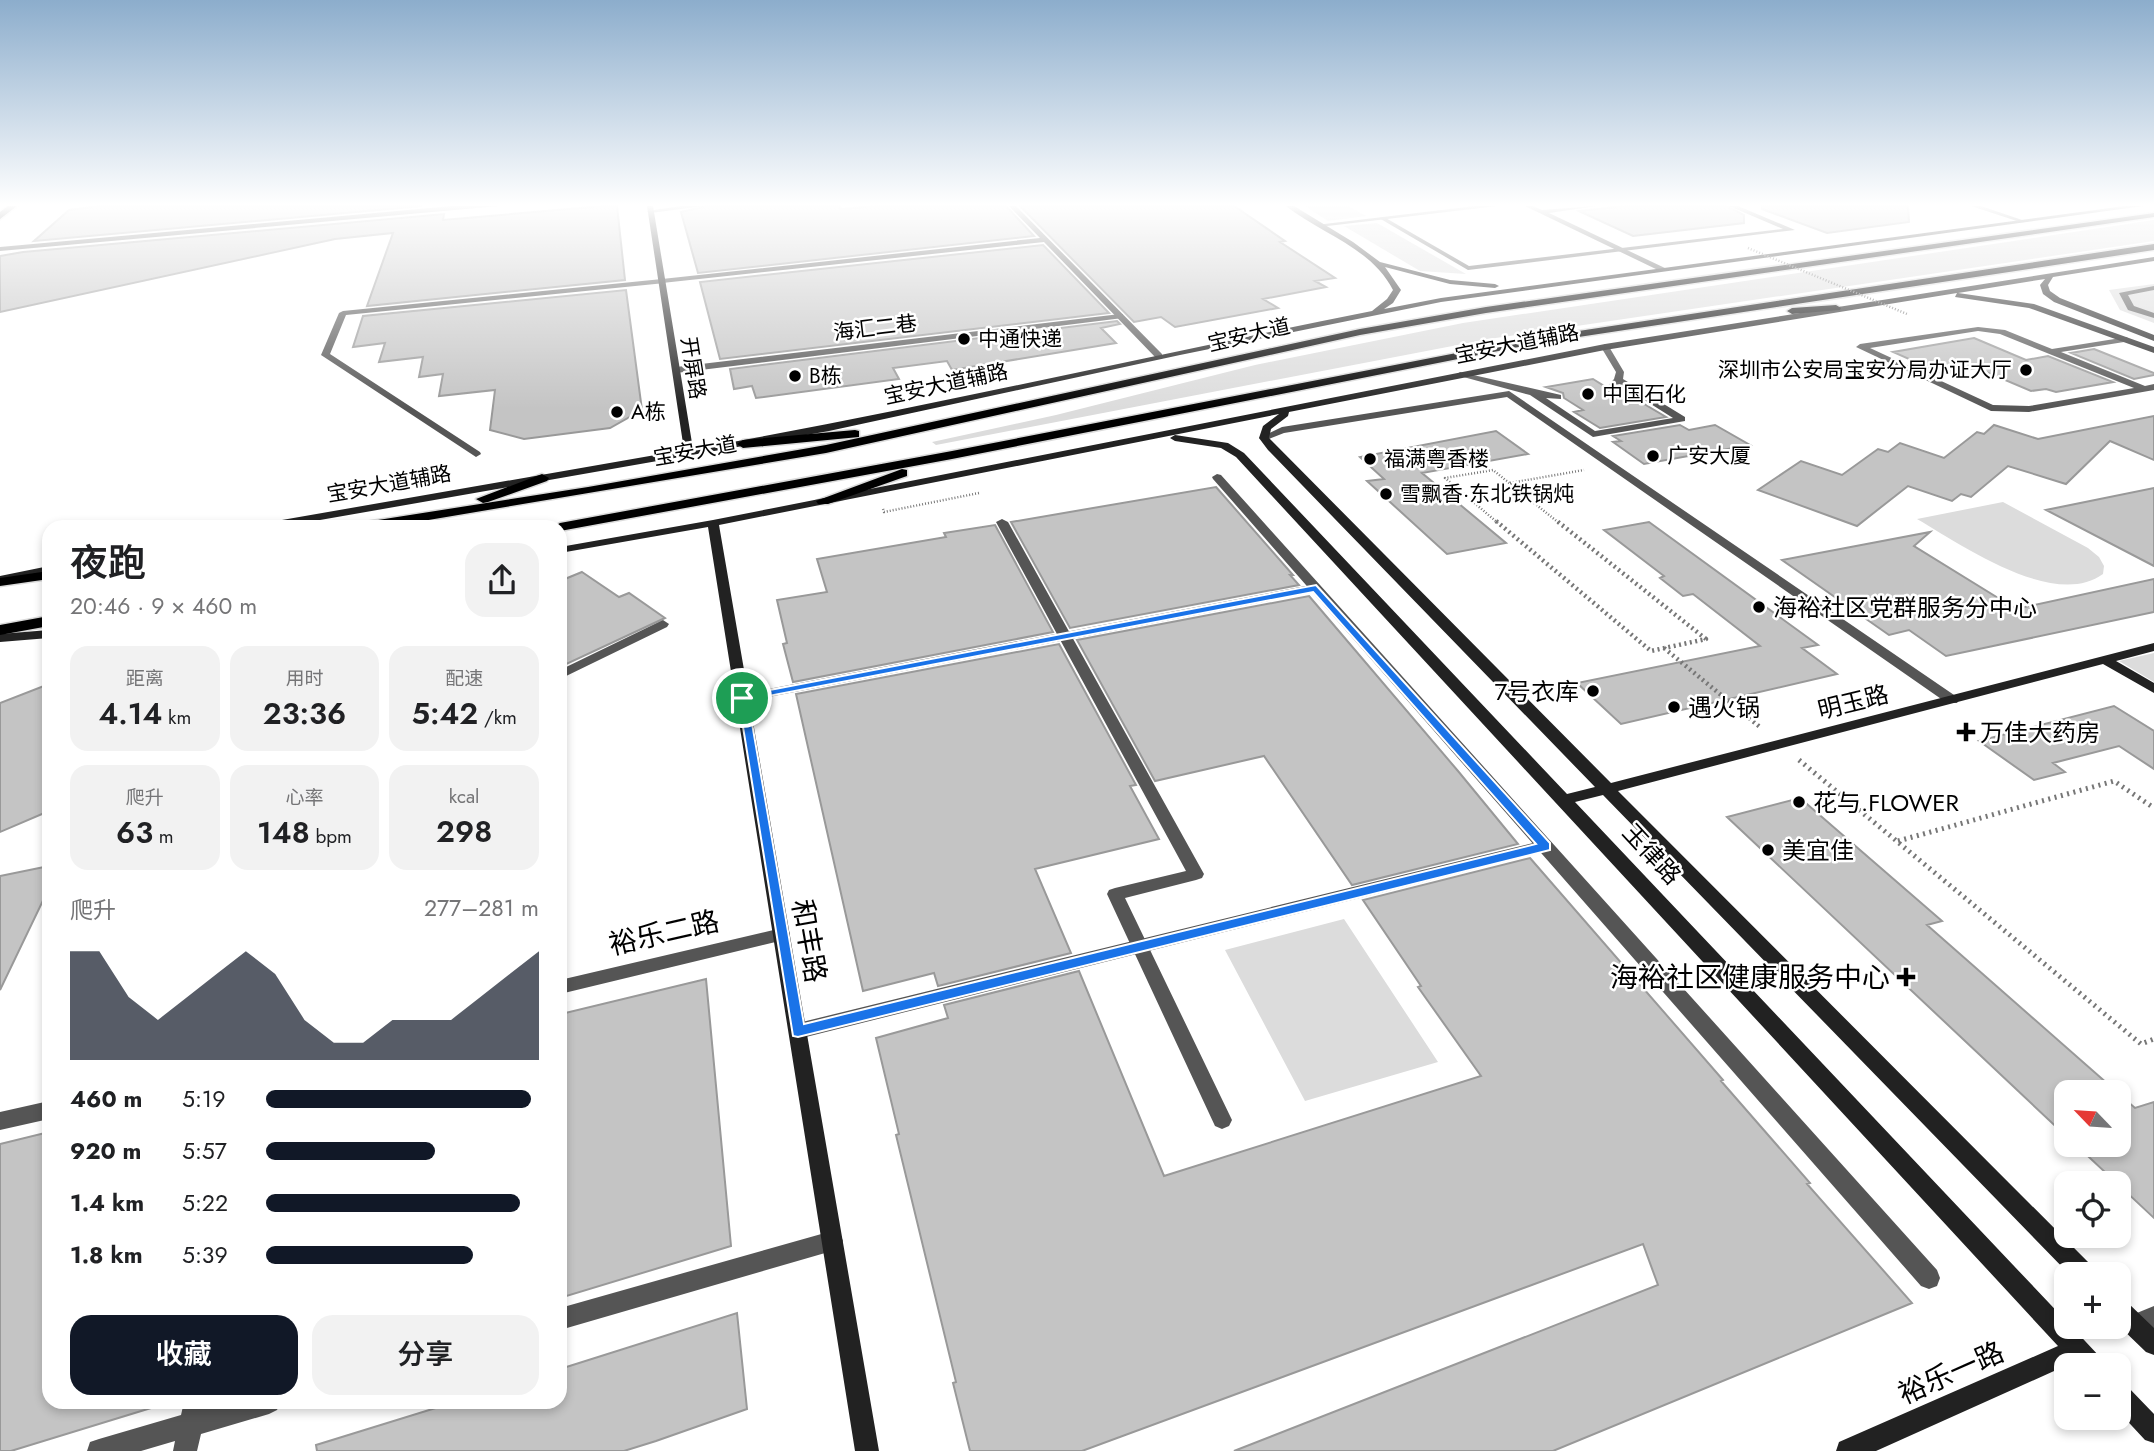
<!DOCTYPE html>
<html lang="zh">
<head>
<meta charset="utf-8">
<style>
	:root { --surface:#fff; --page:#f2f2f2; --text:#202124; --muted:#757577; --accent:#111827 }
	body { margin:0; font-family:Jost,"Noto Sans SC",sans-serif; background:var(--page); color:var(--text); height:100vh; display:flex; flex-direction:column; font-size:26px; white-space:nowrap }
	* { box-sizing:border-box; margin:0 }
	p { font-size:23px; color:var(--muted) }
	.icon { flex:none; width:38px; height:38px; fill:none; stroke:currentColor; stroke-width:2; stroke-linecap:round; stroke-linejoin:round }
	.map { position:relative; flex:1; overflow:hidden }
	.drawer { position:absolute; left:42px; top:520px; width:525px; height:889px; display:flex; flex-direction:column; background:var(--surface); border-radius:21px; box-shadow:0 4px 10px #0003 }
	.drawer>* { flex:none }
	.needle { width:46px; rotate:295deg }
	.controls { position:absolute; left:2054px; top:1080px; display:grid; gap:14px }
	.controls a { display:grid; place-items:center; width:77px; height:77px; border-radius:14px; background:var(--surface); box-shadow:0 4px 10px #0003; font-size:35px }
	.pin { position:absolute; display:grid; place-items:center; width:60px; height:60px; color:#fff; margin:-30px; border:4px solid #fff; border-radius:50%; box-shadow:0 2px 7px #0007 }
	.round { display:grid; place-items:center; flex:none; width:74px; height:74px; border-radius:21px; background:var(--page) }
	.headline { display:flex; align-items:center; justify-content:space-between; height:119px; padding:0 28px }
	h1 { font-size:38px; font-weight:600; line-height:52px }
	.figures { display:grid; grid-template-columns:repeat(3,1fr); gap:10px; height:119px; padding:7px 28px }
	.figures div { display:grid; align-content:center; border-radius:18px; background:var(--page); text-align:center }
	.figures b { font-size:30px; font-weight:600 }
	.figures small { font-size:19px; font-weight:400 }
	.figures p { font-size:19px }
	.chart { height:196px; padding:14px 28px }
	.chart p { display:flex; justify-content:space-between }
	.chart svg { width:100%; height:126px; margin-top:7px; fill:var(--accent); opacity:.7 }
	.action { display:flex; gap:14px; margin-top:auto; padding:14px 28px }
	.action a { flex:1; height:80px; border-radius:21px; background:var(--accent); color:#fff; font-size:28px; font-weight:600; line-height:80px; text-align:center }
	.action a+a { background:var(--page); color:var(--text) }
	ul { padding:0 28px; list-style:none; font-size:23px }
	li { display:grid; grid-template-columns:112px 84px 1fr; align-items:center; height:52px }
	li i { height:18px; border-radius:9px; background:var(--accent) }
	.map>svg:first-child { display:block }
	.green { fill:#dcdcdc }
	.building { fill:#c4c4c4; stroke:#999; stroke-width:2 }
	.lines { fill:none; stroke-linecap:round; stroke-linejoin:round }
	.primary-casing { stroke:#dbdbdb; stroke-width:3 }
	.path-far2 { stroke:#777; stroke-width:2.5; stroke-dasharray:1 2; stroke-linecap:butt }
	.path-far1 { stroke:#777; stroke-width:4.5; stroke-dasharray:2 3.5; stroke-linecap:butt }
	.path { stroke:#777; stroke-width:5; stroke-dasharray:2 4.5; stroke-linecap:butt }
	.lane { fill:#555; fill-rule:evenodd }
	.street { fill:#555; fill-rule:evenodd }
	.secondary { fill:#222; fill-rule:evenodd }
	.primary { fill:#000; fill-rule:evenodd }
	.path-bridge { stroke:#777; stroke-width:2.5; stroke-dasharray:1 2; stroke-linecap:butt }
	.route { fill:#1a73e8; stroke:#fff; stroke-width:2; fill-rule:evenodd }
	.poi-dot { fill:#000; stroke:#fff; stroke-width:2.5 }
	.labels { text-anchor:middle; dominant-baseline:central; stroke-width:5; stroke-linejoin:round; paint-order:stroke }
	.far-street-label { font-size:21px; fill:#000; stroke:#fff }
	.far-poi-label { font-size:21px; fill:#000; stroke:#fff; text-anchor:start }
	.poi-label { font-size:24px; fill:#000; stroke:#fff; text-anchor:start }
	.street-label { font-size:24px; fill:#000; stroke:#fff }
	.near-street-label { font-size:28px; fill:#000; stroke:#fff }
	.near-poi-label { font-size:28px; fill:#000; stroke:#fff; text-anchor:end }
</style>
</head>
<body>
<div class="map">
<svg width="2154" height="1451" viewBox="0 0 2154 1451">
	<rect width="100%" height="100%" fill="#fff"/>
	<!-- green -->
	<path class="green" d="M1305,206H1348L1366,216L1328,221Z
		M2154,220V241L1489,339L936,445L932,442L1056,415L1255,365L1463,323Z
		M1377,223L1466,274L1420,271L1344,226Z
		M2154,284V323L2120,310L2109,290Z
		M2003,502L2088,548L2099,557L2104,566L2103,574C2054,610 1960,544 1917,519Z
		M2154,653V682L2119,661Z
		M1344,919L1438,1062L1305,1101L1225,950Z"/>
	<!-- building -->
	<path class="building" d="M99,206H422L34,241L69,210Z
		M603,206H617L625,280L367,306L393,233L335,239L0,312V256L23,252L444,214L443,220Z
		M707,206H839L841,209L876,206H1006L1034,236L698,273L681,212Z
		M1020,206H1234L1285,241L1280,242L1335,278L1315,281L1326,287L1263,299L1278,308L1175,327L1161,317L1134,322Z
		M1625,206H1727L1744,215V223L1633,236L1579,211Z
		M1762,206H1908L1909,222L1827,233L1762,209Z
		M1043,245L1109,313L720,359L700,282Z
		M626,290L642,410L610,428L524,439L490,430L495,390L439,396L443,374L419,377L423,357L379,362L385,343L353,347L363,316Z
		M1117,321L1120,324L1101,328L1116,343L952,370L947,361L893,368L899,379L756,398L752,386L734,389L730,369Z
		M1974,338L2026,360L2048,356L2113,382L2056,392L2046,389L2031,391L1977,368L1943,374L1893,352Z
		M2094,349L2154,373V375L2134,379L2071,353Z
		M1593,379L1604,386L1606,392H1615L1631,402L1639,401L1666,417L1600,428L1574,412L1583,410L1564,398L1563,393L1546,387Z
		M2154,416V460L2110,441L2066,484L2008,466L1971,497L1961,494L1952,501L1908,486L1857,526L1758,490L1801,461L1842,475L1878,449L1888,452L1900,443L1944,458L1977,432L1984,434L1994,425L2038,439Z
		M1680,425L1689,430L1715,425L1750,445L1644,464L1613,442L1621,441L1613,436Z
		M1496,431L1528,454L1422,473L1506,543L1447,554L1367,481L1384,479L1360,457Z
		M1216,487L1293,575H1290L1299,585L1070,628L1011,522Z
		M2154,488V566L2046,510Z
		M1649,522L1818,645L1802,648L1837,674L1621,724L1577,683L1760,646L1693,594L1683,596L1660,578L1664,576L1604,530Z
		M995,525L1053,632L793,682L783,644L787,643L777,600L827,592L817,559L946,537L944,533Z
		M1930,532L1914,546L2016,609L2154,579V612L1946,656L1909,630L1889,635L1782,560Z
		M582,572L619,597L629,593L665,618L560,667V581Z
		M1309,596L1458,771L1518,844L1352,885L1264,756L1155,781L1077,640Z
		M1059,644L1136,785L1130,786L1159,839L1035,869L1071,953L938,986L934,973L863,991L796,694Z
		M49,684V811L0,832V703Z
		M2114,706L2154,731V769L2119,746L2053,763L2065,772L2034,780L1979,741Z
		M1800,798L1942,921L1927,925L2117,1092H2067V1137L1727,817Z
		M1530,858L1723,1080L1721,1081L1810,1183L1807,1184L1912,1303L1553,1451H1234L1658,1285L1643,1244L1082,1451H970L953,1383L956,1382L896,1135L899,1134L876,1038L948,1018L944,1005L1079,971L1164,1176L1481,1076L1418,987L1421,986L1363,900Z
		M49,866V888L0,990V876Z
		M706,979L731,1246L560,1298L561,1014Z
		M2119,1094L2135,1108L2154,1102V1218L2075,1144H2119Z
		M49,1132V1402H150L151,1408L11,1451H0V1144Z
		M737,1313L747,1409L656,1441L624,1451H317L316,1445L455,1402H560V1369Z"/>
	<g class="lines">
		<!-- primary casing -->
		<g class="primary-casing">
			<path id="primary" d="M8,206H17L0,219V212Z
				M2154,213V217L1486,313L1360,335L826,453L387,527H352L359,523L588,487L826,445L1360,329L1486,307Z
				M2154,244V250L1539,343L952,459L560,531V527H553L560,523L952,451L1539,337Z
				M1836,305L1841,308L1840,310L1792,314L1787,311L1792,308Z
				M855,430L859,431V437L743,448L737,444L743,440Z
				M902,469L907,470V476L828,504H818L816,501Z
				M542,474L549,478L547,481L488,502L483,503L476,499Z
				M49,571V579L0,586V578Z
				M49,616V626L0,635V625Z"/>
		</g>
		<!-- path-far2 -->
		<path class="path-far2" d="M1510,483L1584,470
			M883,509L884,512L979,493
			M1498,523L1445,478L1493,470L1559,523"/>
		<!-- path-far1 -->
		<path class="path-far1" d="M1496,521L1651,651L1706,639L1557,521
			M1664,648L1760,727"/>
		<!-- path -->
		<path class="path" d="M1799,760L2141,1044L2154,1039
			M1898,841L2114,781L2154,808"/>
		<!-- lane -->
		<path class="lane" d="M452,206H499L0,251V247Z
			M1729,206H1738L1795,230L1468,270L1379,218L1384,217L1469,266L1783,229Z
			M1971,206H1981L2025,221L2020,222Z
			M662,279L666,281L665,283L346,315L330,354L480,452L481,454L476,457L321,355L339,313L343,311Z
			M2154,286V290L2128,295L2134,306L2154,313V318L2128,310L2119,293Z
			M1120,314H1123V318L676,373L672,370L676,367Z
			M1978,327L2005,330L2052,349L2127,337L2128,339L2124,342L2061,352L2145,386L2154,384V390L2029,412L1991,411L1856,347L1860,344ZM1978,331L2000,334L2134,388L2029,406L1993,405L1870,348Z
			M1605,344L1608,345L1624,372L1623,379L1685,417V421L1593,437L1530,395L1456,375L1460,372L1561,395V399L1546,398L1595,431L1673,418L1619,384L1614,390H1608L1606,388L1614,379L1616,372L1601,347Z
			M1509,391L1957,697L1959,700L1957,703H1947L1507,397L1284,433L1264,441L1259,438L1282,427Z
			M1217,474L1221,475L1937,1270L1940,1278L1937,1286L1929,1289L1921,1286L1213,479L1212,477Z
			M1002,519L1008,522L1204,874L1202,878L1196,880L1125,898L1232,1120L1229,1126L1222,1129L1215,1126L1107,894L1109,890L1115,888L1186,871L996,522Z
			M663,620L669,624L667,627L560,679V670Z
			M832,1231L840,1234L843,1241L840,1248L832,1251L560,1330V1308Z
			M184,1402H208L207,1408L228,1402H281L277,1410L269,1414L201,1434L197,1451H173L175,1441L141,1451H87L90,1442L99,1439L181,1415Z"/>
		<!-- street -->
		<path class="street" d="M681,206H704L650,213L647,211Z
			M1009,206H1016L1162,354V358H1156L1044,242L662,283L658,281L662,279L1040,238Z
			M1475,206H1497L1319,227L1316,225Z
			M1525,206H1533L1542,210L1596,206L1549,213L1667,269L1660,271Z
			M1316,584L1322,588L1320,591L742,702L735,698L742,694Z
			M1545,840L1551,842L1553,846L1551,850L798,1039L791,1036L789,1031L791,1026L798,1023Z
			M782,928L788,929L790,934L788,939L560,994V980Z
			M49,1101V1119L0,1130V1112Z
			M2154,1306V1328L2135,1336L2127,1333L2124,1325L2127,1317Z"/>
		<!-- secondary -->
		<path class="secondary" d="M647,206H653L693,449C921,409 1146,356 1372,311L1387,299L1393,290C1371,247 1321,234 1286,206H1294L1353,242L1380,262L1450,280L1495,284L1499,286L1495,288L1450,284L1385,267L1401,290L1393,303L1384,309L1441,298L2125,206H2143L1441,302L1180,355L829,431L280,527H254L259,524L684,450Z
			M2154,257V261L2053,277L2048,285L2050,291L2060,298L2154,335V341L2054,302L2043,294L2040,285L2045,279L1958,293L2034,304L2154,347V353L2029,308L1955,297L1957,293L1605,350L1289,412L1288,416L1271,429L1269,438L1611,783L2154,643V651L2116,661L2154,683V693L2103,664L1618,791L2092,1266L2095,1274H2069L1603,795L1575,802L2067,1322V1326H2071L2100,1357L2104,1365H2076L2074,1362L1876,1451H1836L1839,1442L2058,1346L1236,457L1221,448L1175,441L1170,438L1175,435L1228,443L1244,453L1567,794L1595,787L1268,450L1259,438L1263,426L1279,414L719,525L879,1451H855L708,527L560,553V547L713,520L1605,344Z
			M49,566V574L0,584V576Z
			M49,630V638L0,642V634Z
			M2119,1299L2127,1302L2154,1328V1355L2146,1352L2119,1326Z
			M2119,1382L2127,1386L2154,1414V1443L2145,1440L2119,1412Z"/>
		<!-- primary -->
		<use href="#primary" class="primary"/>
		<!-- path-bridge -->
		<path class="path-bridge" d="M1748,248L1907,314"/>
	</g>
	<!-- sky -->
	<linearGradient id="sky" x2="0" y2="1"><stop stop-color="#8cadcc"/><stop offset="0.5" stop-color="#fff"/><stop offset="1" stop-color="#fff" stop-opacity="0"/></linearGradient>
	<rect width="2154" height="409" fill="url(#sky)"/>
	<!-- route -->
	<path class="route" d="M1316,585L1550,843V850L798,1037L793,1036L738,696ZM1313,592L1536,844L804,1024L748,700Z"/>
	<!-- markers -->
	<g class="poi-dot">
		<circle cx="964" cy="339" r="7"/>
		<circle cx="2026" cy="370" r="7"/>
		<circle cx="795" cy="376" r="7"/>
		<circle cx="1588" cy="394" r="7"/>
		<circle cx="617" cy="412" r="7"/>
		<circle cx="1653" cy="456" r="7"/>
		<circle cx="1370" cy="459" r="7"/>
		<circle cx="1386" cy="494" r="7"/>
		<circle cx="1759" cy="607" r="7"/>
		<circle cx="1593" cy="691" r="7"/>
		<circle cx="1674" cy="707" r="7"/>
		<path d="M1962.5 721.5h7v7h7v7h-7v7h-7v-7h-7v-7h7z"/>
		<circle cx="1799" cy="802" r="7"/>
		<circle cx="1768" cy="850" r="7"/>
		<path d="M1902.5 966.5h7v7h7v7h-7v7h-7v-7h-7v-7h7z"/>
	</g>
	<g class="labels">
		<!-- far-street labels -->
		<g class="far-street-label">
			<text transform="translate(875 328) rotate(-7)">海汇二巷</text>
			<text transform="translate(1249 335) rotate(-13)">宝安大道</text>
			<text transform="translate(1517 344) rotate(-11)">宝安大道辅路</text>
			<text transform="translate(693 368) rotate(81)">开屏路</text>
			<text transform="translate(946 384) rotate(-12)">宝安大道辅路</text>
			<text transform="translate(695 451) rotate(-10)">宝安大道</text>
			<text transform="translate(389 484) rotate(-10)">宝安大道辅路</text>
		</g>
		<!-- far-poi labels -->
		<g class="far-poi-label">
			<text x="978" y="339">中通快递</text>
			<text x="2012" y="370" text-anchor="end">深圳市公安局宝安分局办证大厅</text>
			<text x="809" y="376">B栋</text>
			<text x="1602" y="394">中国石化</text>
			<text x="631" y="412">A栋</text>
			<text x="1667" y="456">广安大厦</text>
			<text x="1384" y="459">福满粤香楼</text>
			<text x="1400" y="494">雪飘香·东北铁锅炖</text>
		</g>
		<!-- poi labels -->
		<g class="poi-label">
			<text x="1773" y="607">海裕社区党群服务分中心</text>
			<text x="1579" y="691" text-anchor="end">7号衣库</text>
			<text x="1688" y="707">遇火锅</text>
			<text x="1980" y="732">万佳大药房</text>
			<text x="1813" y="802">花与.FLOWER</text>
			<text x="1782" y="850">美宜佳</text>
		</g>
		<!-- street labels -->
		<g class="street-label">
			<text transform="translate(1853 702) rotate(-14)">明玉路</text>
			<text transform="translate(1652 854) rotate(47)">玉律路</text>
		</g>
		<!-- near-street labels -->
		<g class="near-street-label">
			<text transform="translate(664 933) rotate(-13)">裕乐二路</text>
			<text transform="translate(809 941) rotate(80)">和丰路</text>
			<text transform="translate(1951 1373) rotate(-24)">裕乐一路</text>
		</g>
		<!-- near-poi labels -->
		<g class="near-poi-label">
			<text x="1890" y="977">海裕社区健康服务中心</text>
		</g>
	</g>
</svg>
<div class="controls">
<a><svg class="needle" viewBox="-14 -14 28 28"><path d="M0-13l5 13h-10z" fill="#e53935"/><path d="M0 13l5-13h-10z" fill="#757577"/></svg></a>
<a><svg class="icon" aria-label="locate" viewBox="0 0 24 24"><circle cx="12" cy="12" r="6"/><path d="M12 2v4M12 18v4M2 12h4M18 12h4"/></svg></a>
<a>+</a>
<a>−</a>
</div>
<div class="pin" style="left:742px;top:698px;background:#1e9e55"><svg class="icon" aria-label="arrive" viewBox="0 0 24 24"><path d="M6 21V4h12l-3 4 3 4H6"/></svg></div>
<section class="drawer">
<div class="headline"><div><h1>夜跑</h1><p>20:46 · 9 × 460 m</p></div><a class="round"><svg class="icon" aria-label="share" viewBox="0 0 24 24"><path d="M12 15V3M7 8l5-5 5 5M5 13v7h14v-7"/></svg></a></div>
<div class="figures">
<div><p>距离</p><b>4.14<small> km</small></b></div>
<div><p>用时</p><b>23:36</b></div>
<div><p>配速</p><b>5:42<small> /km</small></b></div>
</div>
<div class="figures">
<div><p>爬升</p><b>63<small> m</small></b></div>
<div><p>心率</p><b>148<small> bpm</small></b></div>
<div><p>kcal</p><b>298</b></div>
</div>
<div class="chart"><p><span>爬升</span>277–281 m</p>
<svg viewBox="0 0 160 44" preserveAspectRatio="none"><path d="M0 44V6L10 6L20 22L30 30L40 22L50 14L60 6L70 14L80 30L90 38L100 38L110 30L120 30L130 30L140 22L150 14L160 6V44z"/></svg>
</div>
<ul>
<li><b>460 m</b>5:19<i style="width:97%"></i></li>
<li><b>920 m</b>5:57<i style="width:62%"></i></li>
<li><b>1.4 km</b>5:22<i style="width:93%"></i></li>
<li><b>1.8 km</b>5:39<i style="width:76%"></i></li>
</ul>
<div class="action"><a>收藏</a><a>分享</a></div>
</section>
</div>
</body>
</html>
